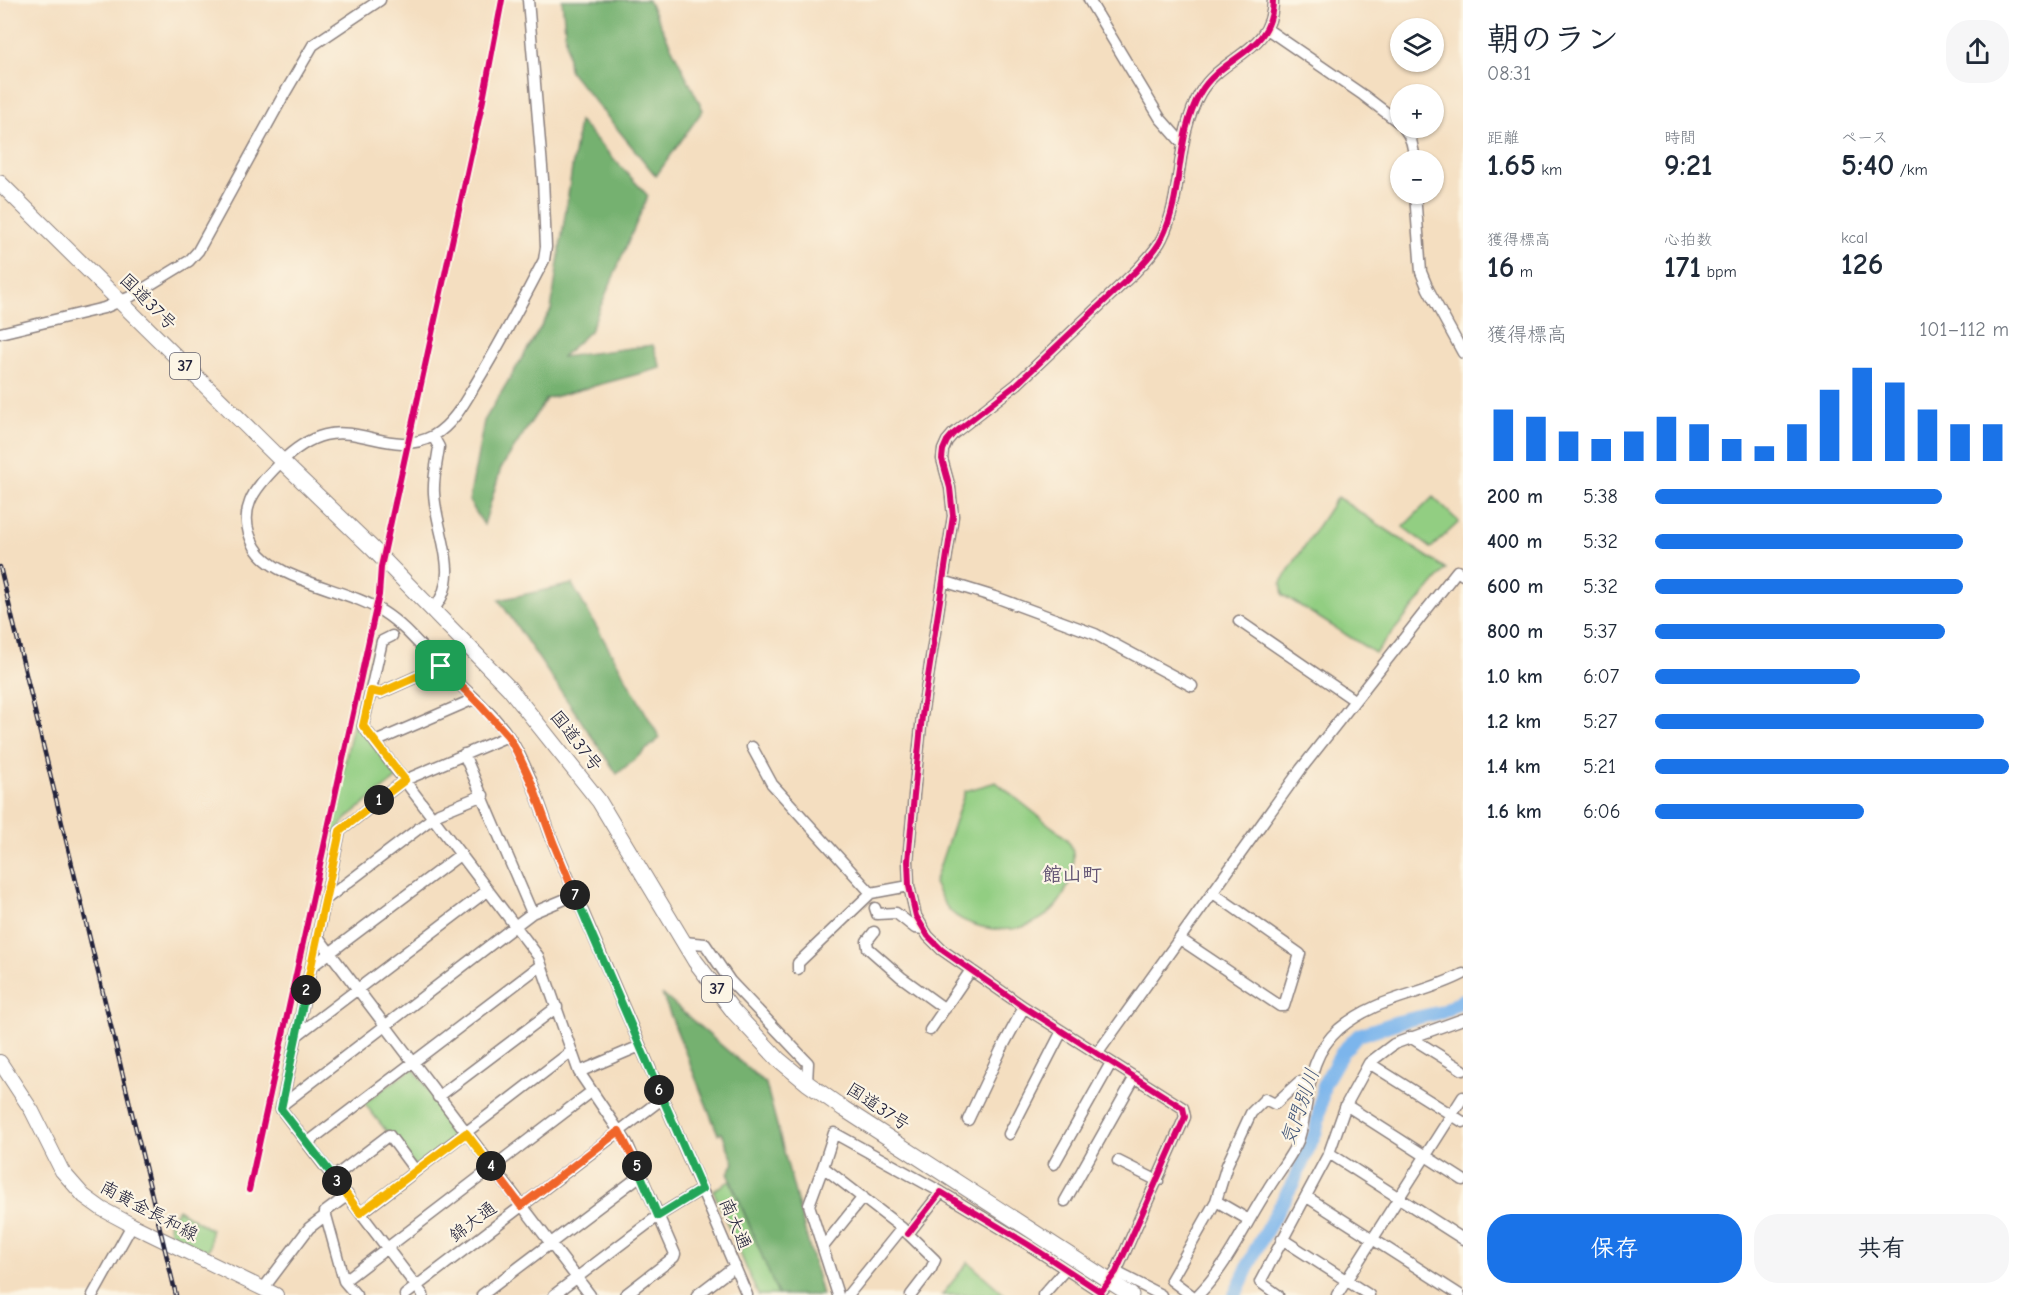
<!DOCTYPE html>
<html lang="ja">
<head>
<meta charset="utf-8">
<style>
	:root { --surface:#fff; --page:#f6f6f7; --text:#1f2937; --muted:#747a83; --accent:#1a73e8 }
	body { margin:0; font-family:"Comic Neue","Klee One",sans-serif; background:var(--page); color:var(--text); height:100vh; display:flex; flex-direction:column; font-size:22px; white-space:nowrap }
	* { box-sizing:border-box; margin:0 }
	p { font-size:20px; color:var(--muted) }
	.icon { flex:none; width:33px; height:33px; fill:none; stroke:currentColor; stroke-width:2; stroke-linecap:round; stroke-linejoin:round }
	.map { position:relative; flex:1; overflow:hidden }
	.drawer { display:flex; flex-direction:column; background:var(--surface); width:570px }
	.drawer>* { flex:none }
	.buttons { position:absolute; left:1390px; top:18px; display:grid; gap:12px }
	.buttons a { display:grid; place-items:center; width:54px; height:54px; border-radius:50%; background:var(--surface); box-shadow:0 2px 4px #0004; font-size:30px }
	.pin { position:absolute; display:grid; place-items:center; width:51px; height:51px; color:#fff; margin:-26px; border-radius:12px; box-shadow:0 3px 9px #0006 }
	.km { position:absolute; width:30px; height:30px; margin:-15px; border-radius:50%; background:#222; color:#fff; font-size:16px; line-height:30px; text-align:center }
	.round { display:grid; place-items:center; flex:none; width:63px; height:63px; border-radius:24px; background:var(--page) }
	.overview { display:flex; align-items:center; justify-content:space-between; height:102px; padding:0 24px }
	h1 { font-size:33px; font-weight:700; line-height:45px }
	.figures { display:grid; grid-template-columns:repeat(3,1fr); gap:9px; height:102px; padding:6px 24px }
	.figures div { display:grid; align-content:center }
	.figures b { font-size:30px; font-weight:700 }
	.figures small { font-size:16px; font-weight:400 }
	.figures p { font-size:16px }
	.chart { height:168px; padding:12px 24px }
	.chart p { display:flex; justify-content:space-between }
	.chart svg { width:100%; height:108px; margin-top:6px; stroke:var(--accent); stroke-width:6 }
	.action { display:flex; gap:12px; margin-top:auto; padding:12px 24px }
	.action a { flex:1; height:69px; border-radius:24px; background:var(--accent); color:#fff; font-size:24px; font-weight:700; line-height:69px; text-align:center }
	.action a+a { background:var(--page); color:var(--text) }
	ul { padding:0 24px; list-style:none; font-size:20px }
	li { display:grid; grid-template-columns:96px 72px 1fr; align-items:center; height:45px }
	li i { height:15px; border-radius:8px; background:var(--accent) }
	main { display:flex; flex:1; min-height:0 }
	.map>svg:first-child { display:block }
	.green { fill:#92ce82; stroke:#5a785e; stroke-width:1.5 }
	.forest { fill:#75b170; stroke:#4c6a56; stroke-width:1.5 }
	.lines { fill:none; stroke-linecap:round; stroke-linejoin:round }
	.river { stroke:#7cb5ec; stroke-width:14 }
	.minor-casing { stroke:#8b807e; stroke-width:13 }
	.major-casing { stroke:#8b807e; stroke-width:16 }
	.highway-casing { stroke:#8b807e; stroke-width:17 }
	.minor { stroke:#fff; stroke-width:10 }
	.major { stroke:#fff; stroke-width:14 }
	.highway { stroke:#fff; stroke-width:15 }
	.rail-casing { stroke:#22223b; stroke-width:4.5 }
	.rail { stroke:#fcf5e5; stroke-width:2; stroke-dasharray:7; stroke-linecap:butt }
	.cycleway-casing { stroke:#fcf5e5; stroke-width:10 }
	.cycleway { stroke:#d6006c; stroke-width:6 }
	.split-1-casing { stroke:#fff; stroke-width:12 }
	.split-2-casing { stroke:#fff; stroke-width:12 }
	.split-3-casing { stroke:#fff; stroke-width:12 }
	.split-4-casing { stroke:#fff; stroke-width:12 }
	.split-5-casing { stroke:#fff; stroke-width:12 }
	.split-6-casing { stroke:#fff; stroke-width:12 }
	.split-7-casing { stroke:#fff; stroke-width:12 }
	.split-8-casing { stroke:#fff; stroke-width:12 }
	.split-9-casing { stroke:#fff; stroke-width:12 }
	.split-1 { stroke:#f5b400; stroke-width:8 }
	.split-2 { stroke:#f5b400; stroke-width:8 }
	.split-3 { stroke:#22a559; stroke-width:8 }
	.split-4 { stroke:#f5b400; stroke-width:8 }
	.split-5 { stroke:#f0652b; stroke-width:8 }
	.split-6 { stroke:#22a559; stroke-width:8 }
	.split-7 { stroke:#22a559; stroke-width:8 }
	.split-8 { stroke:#f0652b; stroke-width:8 }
	.split-9 { stroke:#f0652b; stroke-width:8 }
	.labels { text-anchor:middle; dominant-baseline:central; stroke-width:4.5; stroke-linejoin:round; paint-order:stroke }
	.shield { fill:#fcf5e5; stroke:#63616e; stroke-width:1.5 }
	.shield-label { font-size:16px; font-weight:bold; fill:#22223b }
	.street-label { font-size:18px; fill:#22223b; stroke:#fcf5e5 }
	.neighbourhood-label { font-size:20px; font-weight:bold; fill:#635574; stroke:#fcf5e5 }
	.water-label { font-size:20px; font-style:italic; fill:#425579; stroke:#fcf5e5 }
</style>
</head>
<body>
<main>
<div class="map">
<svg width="1463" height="1295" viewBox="0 0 1463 1295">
	<rect width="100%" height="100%" fill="#fcf5e5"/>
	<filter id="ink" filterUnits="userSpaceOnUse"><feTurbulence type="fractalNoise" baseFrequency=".0167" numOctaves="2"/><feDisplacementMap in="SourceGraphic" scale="12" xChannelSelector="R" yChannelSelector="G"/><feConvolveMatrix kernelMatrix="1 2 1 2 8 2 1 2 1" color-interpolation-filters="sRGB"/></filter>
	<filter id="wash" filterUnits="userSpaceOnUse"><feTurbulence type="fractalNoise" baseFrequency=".008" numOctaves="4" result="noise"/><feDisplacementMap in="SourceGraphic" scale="24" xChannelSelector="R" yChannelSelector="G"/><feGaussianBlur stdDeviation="1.35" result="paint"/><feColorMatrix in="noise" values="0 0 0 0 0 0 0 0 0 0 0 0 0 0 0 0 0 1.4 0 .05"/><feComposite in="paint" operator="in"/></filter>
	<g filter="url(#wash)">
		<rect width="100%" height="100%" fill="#f4dec0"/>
		<!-- green -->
		<path class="green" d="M1337,497L1446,569L1375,653L1283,595L1281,582Z
			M1433,497L1459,522L1431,548L1403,527Z
			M354,720L397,778L348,817L328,842Z
			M996,782C1013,796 1030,809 1047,823C1053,828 1063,834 1068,841C1075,850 1074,861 1072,871C1063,916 1025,937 982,927C970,924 959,920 950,911C943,903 938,892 934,883L965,791Z
			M413,1068L461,1134L415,1167L364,1103Z
			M730,1181L779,1295H758L713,1190Z
			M178,1209L211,1230L210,1247L206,1252L170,1236L169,1223Z
			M968,1262L1005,1295H942Z"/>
		<!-- forest -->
		<path class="forest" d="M562,0H648L703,110L656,176L569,70Z
			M579,121L648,196L590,331L562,357L653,345L661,368L546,399L501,468L484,525L469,501L484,421L551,310Z
			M572,584L660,738L617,774L499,600Z
			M662,994L766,1084L822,1295H778L728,1173L734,1163L722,1133L718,1134Z"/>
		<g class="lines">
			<!-- river -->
			<path class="river" d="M1235,1295L1256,1249L1294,1181L1316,1131L1324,1084L1343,1051L1359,1035L1398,1022L1442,1012L1463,1000"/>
		</g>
	</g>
	<g filter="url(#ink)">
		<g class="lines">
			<!-- minor casing -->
			<g class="minor-casing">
				<path id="minor" d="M528,0L543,179L546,247L544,260C523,300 502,341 478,380C466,400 454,424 433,436C395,456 361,426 325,435C308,439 292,451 279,464C254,489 235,511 255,547C273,581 350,589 383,612C405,626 421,647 439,665C462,688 491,710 509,737C530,769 540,807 553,842L747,1295
					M1089,0L1160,118L1183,144
					M1267,29L1363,95L1401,124
					M1404,128C1412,138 1414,148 1414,160
					M1415,194L1421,272L1428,289L1463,353
					M0,333L104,308L130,297L189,261L198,251L282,98L313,45L380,0
					M433,436L439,447C437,462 433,478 434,493C436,534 463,575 433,610
					M943,581L998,598L1095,634L1192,686
					M1239,621L1354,700
					M392,636L382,641L363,726L538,956L579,1072L627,1143L675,1254L674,1257L625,1295
					M371,691L380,693L441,666
					M375,742L474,699
					M752,747L772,784L871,893
					M464,754L532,913
					M326,899L439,813L483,795
					M875,908L877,914L896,913L915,928L924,929
					M874,932L867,941L868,948L901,977L945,1009
					M318,937L590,1295
					M1180,939L1280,1006H1284L1300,954L1213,893
					M684,942L705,944L730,981L808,1063L807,1083
					M311,967L461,854
					M798,969V963L871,893L909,886
					M930,1030L971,970
					M296,1036L488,890
					M1410,1037L1463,1070
					M1097,1054L1301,769L1457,571L1463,575
					M1369,1063L1463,1122
					M579,1072L640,1046
					M438,1097L557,1007
					M282,1105L532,913L575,895
					M1346,1105L1463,1180
					M968,1120L1001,1050L1024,1007
					M1009,1134L1062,1031
					M307,1143L541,965
					M1329,1153L1463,1239
					M1118,1161L1158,1181
					M1054,1164L1111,1063
					M823,1167L834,1133L941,1192
					M334,1177L389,1135L415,1170
					M348,1195L325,1212L344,1281L356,1295
					M1307,1197L1460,1295
					M1065,1201L1135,1077
					M1216,1201L1227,1165L1251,1113L1265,1099L1275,1104L1299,1082L1308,1084
					M361,1213L572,1051
					M908,1234L941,1192L1029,1245L1101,1292L1116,1272L1185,1117L1183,1108L1024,1007L942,950L928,936L916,916L909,886L908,861L914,795L922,716L953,516L950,488L942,459L943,450L947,441L953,434L1017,384L1136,271C1146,260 1156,251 1162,238C1184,193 1175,137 1200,93C1222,55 1273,53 1273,0
					M1282,1239L1369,1295
					M823,1247L863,1197
					M1116,1272L1161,1295
					M344,1281L591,1092
					M263,1289L309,1228L326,1215
					M93,1295L132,1225
					M405,1295L663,1098
					M423,1295L281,1109L340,831L405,780L508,736
					M482,1295L641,1175
					M554,1295L658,1216L702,1189
					M697,1295L735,1266
					M838,1295L809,1205L823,1167L902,1228L935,1260L931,1269L911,1295
					M848,1295L902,1228
					M1043,1295L1066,1269
					M1191,1295L1171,1280L1216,1201L1249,1220
					M1198,1295C1228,1265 1245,1224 1268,1189C1276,1175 1295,1152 1299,1138C1311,1100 1304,1060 1339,1029C1378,996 1421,996 1463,974
					M1278,1295L1260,1282L1329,1153L1346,1105L1369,1063L1394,1044L1463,1019
					M1337,1295L1463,1097"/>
			</g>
			<!-- major casing -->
			<g class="major-casing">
				<path id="major" d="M0,1062L32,1111L62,1171L84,1196L102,1209L132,1225L276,1295"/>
			</g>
			<!-- highway casing -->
			<g class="highway-casing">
				<path id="highway" d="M0,183L293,472L372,548L509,688L599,801L695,961L734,1012L778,1059L807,1083L844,1109L1131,1295"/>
			</g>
			<!-- minor -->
			<use href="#minor" class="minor"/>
			<!-- major -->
			<use href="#major" class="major"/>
			<!-- highway -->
			<use href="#highway" class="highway"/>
			<!-- rail casing -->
			<g class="rail-casing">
				<path id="rail" d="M0,567L176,1295"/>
			</g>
			<!-- rail -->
			<use href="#rail" class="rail"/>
			<!-- cycleway casing -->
			<g class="cycleway-casing">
				<path id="cycleway" d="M249,1190L374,617L379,595L381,567L483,100L502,0
					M908,1234L941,1192L1029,1245L1101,1292L1116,1272L1185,1117L1183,1108L1024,1007L942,950L928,936L916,916L909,886L908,861L914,795L922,716L953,516L950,488L942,459L943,450L947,441L953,434L1017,384L1136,271C1146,260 1156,251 1162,238C1184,193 1175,137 1200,93C1222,55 1273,53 1273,0"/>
			</g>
			<!-- cycleway -->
			<use href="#cycleway" class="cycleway"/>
		</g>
	</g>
	<g class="lines" filter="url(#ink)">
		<!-- split-1 casing -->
		<g class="split-1-casing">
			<path id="split-1" d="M379,800L405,780L363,726L371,691L380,693L441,666"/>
		</g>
		<!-- split-2 casing -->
		<g class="split-2-casing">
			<path id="split-2" d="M306,990L340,831L379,800"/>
		</g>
		<!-- split-3 casing -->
		<g class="split-3-casing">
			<path id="split-3" d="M306,990L281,1109L337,1181"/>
		</g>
		<!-- split-4 casing -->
		<g class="split-4-casing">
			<path id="split-4" d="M337,1181L360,1213L466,1133L491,1166"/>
		</g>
		<!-- split-5 casing -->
		<g class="split-5-casing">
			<path id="split-5" d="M491,1166L521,1206L619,1131L637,1166"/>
		</g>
		<!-- split-6 casing -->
		<g class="split-6-casing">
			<path id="split-6" d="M637,1166L658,1216L702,1189L659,1090"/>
		</g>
		<!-- split-7 casing -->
		<g class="split-7-casing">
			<path id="split-7" d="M575,895L659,1090"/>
		</g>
		<!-- split-8 casing -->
		<g class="split-8-casing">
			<path id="split-8" d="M481,706L508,736L517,752L532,784L553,842L575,895"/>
		</g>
		<!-- split-9 casing -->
		<g class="split-9-casing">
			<path id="split-9" d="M441,666L481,706"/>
		</g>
		<!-- split-1 -->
		<use href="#split-1" class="split-1"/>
		<!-- split-2 -->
		<use href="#split-2" class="split-2"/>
		<!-- split-3 -->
		<use href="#split-3" class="split-3"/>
		<!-- split-4 -->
		<use href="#split-4" class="split-4"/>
		<!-- split-5 -->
		<use href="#split-5" class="split-5"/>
		<!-- split-6 -->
		<use href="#split-6" class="split-6"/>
		<!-- split-7 -->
		<use href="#split-7" class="split-7"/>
		<!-- split-8 -->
		<use href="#split-8" class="split-8"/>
		<!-- split-9 -->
		<use href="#split-9" class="split-9"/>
	</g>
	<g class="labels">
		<!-- shield labels -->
		<g class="shield">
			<rect x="170" y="353" width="30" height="26" rx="4.5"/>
			<rect x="702" y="976" width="30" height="26" rx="4.5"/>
		</g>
		<g class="shield-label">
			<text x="185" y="366">37</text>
			<text x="717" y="989">37</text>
		</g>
		<!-- street labels -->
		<g class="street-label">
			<text transform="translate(148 302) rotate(45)">国道37号</text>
			<text transform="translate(576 741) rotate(52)">国道37号</text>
			<text transform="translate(878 1107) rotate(33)">国道37号</text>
			<text transform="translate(149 1211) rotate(28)">南黄金長和線</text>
			<text transform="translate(473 1222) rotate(-37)">錦大通</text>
			<text transform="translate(735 1224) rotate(67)">南大通</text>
		</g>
		<!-- neighbourhood labels -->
		<g class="neighbourhood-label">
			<text x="1072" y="874">館山町</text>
		</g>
		<!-- water labels -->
		<g class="water-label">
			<text transform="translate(1300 1107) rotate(-71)">気門別川</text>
		</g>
	</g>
</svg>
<div class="buttons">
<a><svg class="icon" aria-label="layers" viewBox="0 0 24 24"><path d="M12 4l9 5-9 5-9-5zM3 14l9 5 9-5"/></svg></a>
<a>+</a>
<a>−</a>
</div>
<div class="pin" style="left:441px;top:666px;background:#1e9e55"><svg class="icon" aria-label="arrive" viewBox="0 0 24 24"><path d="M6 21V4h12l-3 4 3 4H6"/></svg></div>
<b class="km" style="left:379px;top:800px">1</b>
<b class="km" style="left:306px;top:990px">2</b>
<b class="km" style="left:337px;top:1181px">3</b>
<b class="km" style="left:491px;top:1166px">4</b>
<b class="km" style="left:637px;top:1166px">5</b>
<b class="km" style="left:659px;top:1090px">6</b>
<b class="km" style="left:575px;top:895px">7</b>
</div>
<section class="drawer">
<div class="overview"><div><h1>朝のラン</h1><p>08:31</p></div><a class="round"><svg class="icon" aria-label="share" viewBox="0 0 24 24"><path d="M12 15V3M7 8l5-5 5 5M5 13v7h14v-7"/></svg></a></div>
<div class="figures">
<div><p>距離</p><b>1.65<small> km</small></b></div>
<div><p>時間</p><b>9:21</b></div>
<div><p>ペース</p><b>5:40<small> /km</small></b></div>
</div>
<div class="figures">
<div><p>獲得標高</p><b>16<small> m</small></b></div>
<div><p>心拍数</p><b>171<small> bpm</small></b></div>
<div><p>kcal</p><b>126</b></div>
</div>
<div class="chart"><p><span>獲得標高</span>101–112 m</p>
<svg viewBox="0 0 160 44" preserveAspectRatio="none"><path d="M5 44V23M15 44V26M25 44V32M35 44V35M45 44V32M55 44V26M65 44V29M75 44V35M85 44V38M95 44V29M105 44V15M115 44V6M125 44V12M135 44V23M145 44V29M155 44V29"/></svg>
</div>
<ul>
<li><b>200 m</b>5:38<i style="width:81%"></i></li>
<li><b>400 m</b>5:32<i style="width:87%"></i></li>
<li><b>600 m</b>5:32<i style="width:87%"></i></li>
<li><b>800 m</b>5:37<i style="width:82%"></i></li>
<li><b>1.0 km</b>6:07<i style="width:58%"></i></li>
<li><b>1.2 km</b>5:27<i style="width:93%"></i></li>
<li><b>1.4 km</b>5:21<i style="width:100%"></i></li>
<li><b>1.6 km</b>6:06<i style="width:59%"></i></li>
</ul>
<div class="action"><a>保存</a><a>共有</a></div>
</section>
</main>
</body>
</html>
